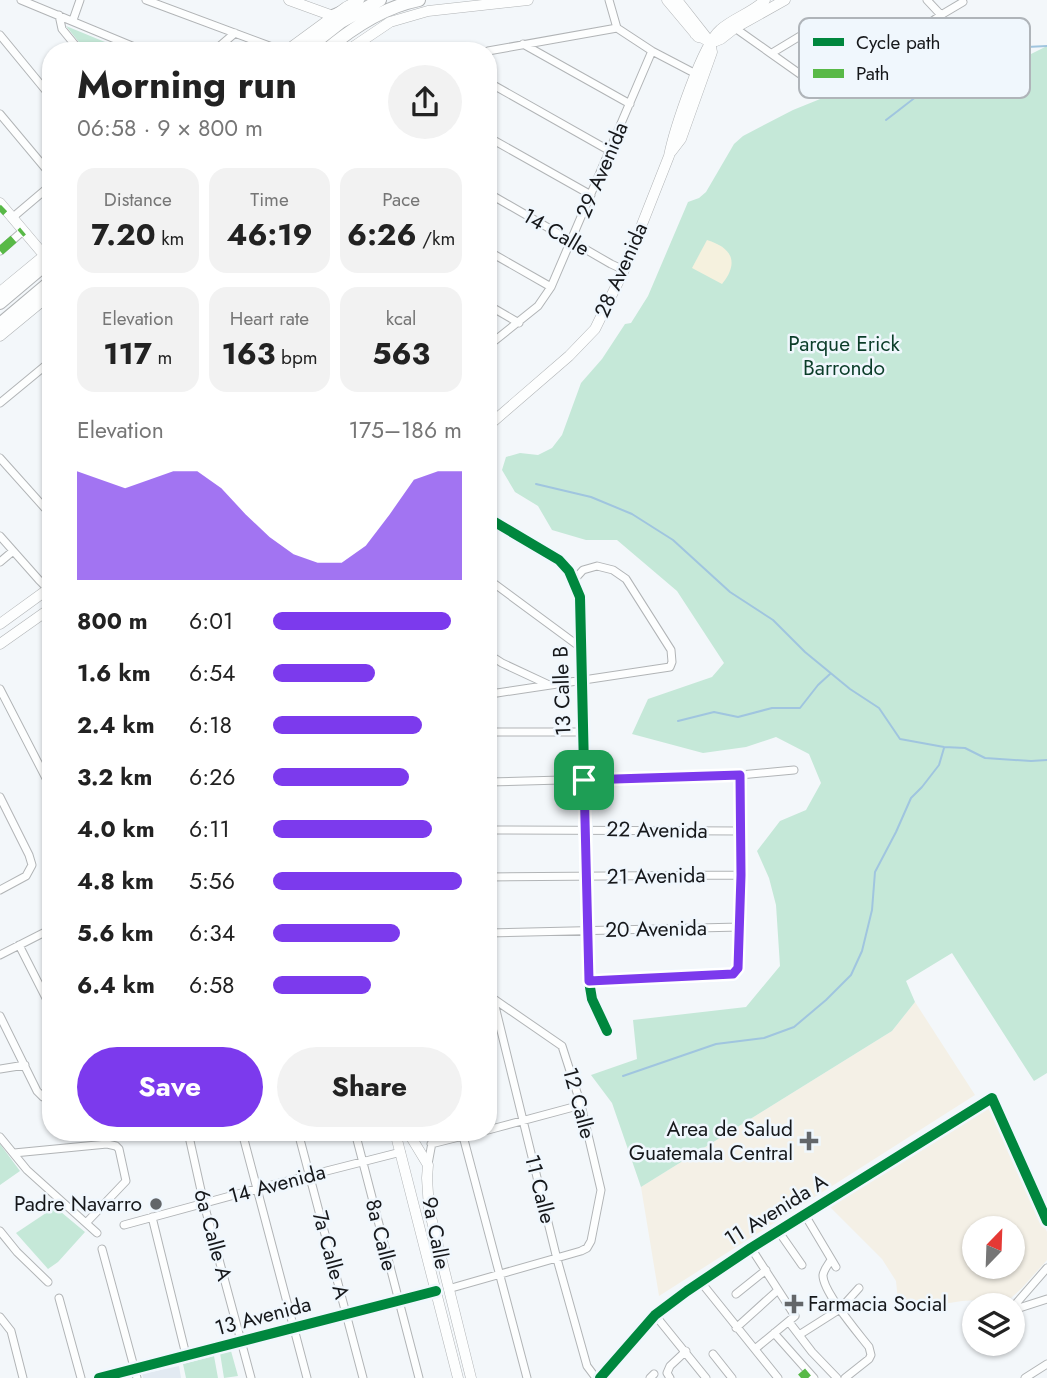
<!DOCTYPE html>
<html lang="en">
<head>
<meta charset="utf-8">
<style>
	:root { --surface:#fff; --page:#f2f2f2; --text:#222; --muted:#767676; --accent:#7c3aed }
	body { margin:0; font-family:Jost,sans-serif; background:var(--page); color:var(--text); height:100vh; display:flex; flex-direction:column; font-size:26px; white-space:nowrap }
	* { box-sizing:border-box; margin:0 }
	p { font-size:23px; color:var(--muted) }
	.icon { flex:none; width:38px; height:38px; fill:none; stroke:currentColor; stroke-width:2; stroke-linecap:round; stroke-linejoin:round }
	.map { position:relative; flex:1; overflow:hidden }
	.details { position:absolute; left:42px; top:42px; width:455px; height:1099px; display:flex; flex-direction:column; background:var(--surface); border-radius:28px; box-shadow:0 2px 5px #0004 }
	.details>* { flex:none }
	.needle { width:46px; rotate:23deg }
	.controls { position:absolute; left:962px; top:1216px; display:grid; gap:14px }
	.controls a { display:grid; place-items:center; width:63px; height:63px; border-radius:50%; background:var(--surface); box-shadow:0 2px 5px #0004; font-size:35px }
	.pin { position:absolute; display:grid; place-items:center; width:60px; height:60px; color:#fff; margin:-30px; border-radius:14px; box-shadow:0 4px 10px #0006 }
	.round { display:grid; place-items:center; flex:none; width:74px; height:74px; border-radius:37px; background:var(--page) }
	.summary { display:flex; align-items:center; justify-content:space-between; height:119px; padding:0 35px }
	h1 { font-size:38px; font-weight:700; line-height:52px }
	.figures { display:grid; grid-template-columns:repeat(3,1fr); gap:10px; height:119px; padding:7px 35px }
	.figures div { display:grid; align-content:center; border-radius:18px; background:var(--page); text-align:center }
	.figures b { font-size:30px; font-weight:700 }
	.figures small { font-size:19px; font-weight:400 }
	.figures p { font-size:19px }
	.chart { height:196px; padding:14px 35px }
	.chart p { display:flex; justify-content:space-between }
	.chart svg { width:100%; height:126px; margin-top:7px; fill:var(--accent); opacity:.7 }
	.cta { display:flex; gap:14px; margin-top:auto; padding:14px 35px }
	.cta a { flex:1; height:80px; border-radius:42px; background:var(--accent); color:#fff; font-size:28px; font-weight:700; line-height:80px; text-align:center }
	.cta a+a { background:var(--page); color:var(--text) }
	ul { padding:0 35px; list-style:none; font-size:23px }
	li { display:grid; grid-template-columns:112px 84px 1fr; align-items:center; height:52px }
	li i { height:18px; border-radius:9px; background:var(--accent) }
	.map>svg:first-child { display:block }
	.built { fill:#e2eaf2 }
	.medical { fill:#f4f0e6; fill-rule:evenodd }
	.green { fill:#c5e8d8 }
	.sand { fill:#f5f1de }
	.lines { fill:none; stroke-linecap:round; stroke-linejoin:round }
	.stream { stroke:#a0c5df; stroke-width:2 }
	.street-casing { stroke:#b1b4b6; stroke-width:9 }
	.secondary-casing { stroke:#b1b4b6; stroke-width:11 }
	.highway-casing { stroke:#b1b4b6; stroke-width:14 }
	.street { stroke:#fdfefe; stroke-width:7 }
	.secondary { stroke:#fdfefe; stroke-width:10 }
	.highway { stroke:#fdfefe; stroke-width:12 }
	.quiet { stroke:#58b947; stroke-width:9; stroke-dasharray:18 9; stroke-linecap:butt }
	.cycleway-casing { stroke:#f0f7fd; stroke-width:15 }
	.cycleway { stroke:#00873e; stroke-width:10 }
	.route-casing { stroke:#fff; stroke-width:14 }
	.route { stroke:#7c3aed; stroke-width:9 }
	.poi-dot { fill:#636669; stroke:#f0f7fd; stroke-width:2.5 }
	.labels { text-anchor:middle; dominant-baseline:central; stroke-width:5; stroke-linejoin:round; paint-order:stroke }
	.street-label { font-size:21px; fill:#16181b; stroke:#f0f7fd }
	.park-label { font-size:21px; fill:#0b3d29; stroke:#f0f7fd }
	.poi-label { font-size:21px; fill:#16181b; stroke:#f0f7fd; text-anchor:end }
	.key { fill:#f0f7fd; stroke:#afb4b9; stroke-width:2 }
	.key-label { font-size:19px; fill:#16181b }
</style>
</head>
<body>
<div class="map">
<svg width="1047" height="1378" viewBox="0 0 1047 1378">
	<rect width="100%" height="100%" fill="#f3f7fa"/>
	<!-- built -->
	<path class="built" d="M179,1366L181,1378H143L142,1374Z"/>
	<!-- medical -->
	<path class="medical" d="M915,1002L975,1095L659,1296L641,1187L892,1031Z
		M989,1108L999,1127L1047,1232V1260L1022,1288L1011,1298L962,1301L899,1311L896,1281L882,1259L828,1205L884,1174ZM975,1228H1013V1267H975Z"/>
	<!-- green -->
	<path class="green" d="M66,26L127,51H86Z
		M1047,46V1073L1034,1081L952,953L906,981L915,1002L892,1031L641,1187L612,1103L591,1075L637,1059L633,1020L746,1007L780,966L776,905L769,878L757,851L780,821L806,810L821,783L809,754L776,737L746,747L703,753L632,734L648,699L712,677L724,663L677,591L617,540H586L552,530L538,506L515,492L502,470L506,457L520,453L538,455L552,448L562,435L581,383L602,359L625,324L631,323L648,296L688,202L699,198L706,192L734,144L743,136L793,110L835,93L876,67L885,70L906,92L968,47L1027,56Z
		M0,1144L20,1171L0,1185Z
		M55,1207L85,1232L58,1262L48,1269L16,1233Z
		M231,1351L238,1376L224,1378L220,1353Z
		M214,1356L218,1378H186L183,1364Z"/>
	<!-- sand -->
	<path class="sand" d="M707,240C733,248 739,263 722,284L692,268Z"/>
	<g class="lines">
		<!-- stream -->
		<path class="stream" d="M886,120C905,106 923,90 943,78C974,59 1011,46 1047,46
			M536,484L591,497L632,514L673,540L730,592L773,620L805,652L850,689L879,708L900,739L944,747L965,748L985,758L1031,761L1047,760
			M678,721L714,712L738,717L772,708H800L818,685L830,674
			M623,1076L716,1044L764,1038L794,1027L826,1000L851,975L862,951L872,910L875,872L896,832L911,798L922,787L939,765L944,748"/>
		<!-- street casing -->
		<g class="street-casing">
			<path id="street" d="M21,0L144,51
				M146,0L283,51
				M609,0L617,28L652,51L696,74
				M927,0L941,15
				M59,15L62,29L80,51
				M73,20L80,0
				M735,28L807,79L812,77L847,53L850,49L869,45
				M0,35L51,97
				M523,44L630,104
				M893,49L941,15L963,2
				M214,51L235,33
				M488,51L617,28
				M772,53L820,24C822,24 824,23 826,24C833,25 848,43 850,49
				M488,82L610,151
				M0,114L51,175
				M488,137L591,195
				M488,193L611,264L624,270
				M12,218L51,185
				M0,251L23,231
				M488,251L551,287
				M41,302L51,312
				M488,305L519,323
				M488,346L538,306L551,287L652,51
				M0,403L51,361
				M51,424L48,434L51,442
				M0,458L51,515
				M488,518L559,560L569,571L580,597L589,981L592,999L607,1031
				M0,536L39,580L51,592
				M0,562L13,551
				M488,579L580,647
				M488,654L502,663L547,684
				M0,689L51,788
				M488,692L497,693L670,667L672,662L671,650L626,579L613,570L597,566L583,570L574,580
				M488,732H583
				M488,782L740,775L794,770
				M0,797L29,855L32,865L26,876L0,890
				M488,830L741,831
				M488,877L741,875
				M488,933L740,927
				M19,945L51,1008
				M0,955L51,929
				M589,981L733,974L736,972L738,968L741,875L740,775
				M493,998L557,1259L587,1366L596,1378
				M0,1016L37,1091L43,1097L51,1100
				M0,1069L25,1065
				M488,1130L581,1105
				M188,1132L204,1204L251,1378
				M242,1132L307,1378
				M298,1132L363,1378
				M355,1132L419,1378
				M463,1136L527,1378
				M0,1137L27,1170L97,1233
				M431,1144L479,1132
				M14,1153L107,1144L116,1146L119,1149L126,1181L86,1223
				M428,1164L434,1132
				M805,1215L836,1267
				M152,1217L186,1355
				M124,1225L256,1189L401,1152
				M0,1231L17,1252L48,1282
				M779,1232L802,1265
				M751,1248L795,1316L755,1349
				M102,1249L137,1378
				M831,1260C828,1265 824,1269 823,1275C822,1291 859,1334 869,1347L871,1355L869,1359L845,1378
				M700,1281L778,1378
				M448,1289L581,1251L587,1248L591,1241L601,1190L581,1105L562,1046L488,995
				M736,1294L766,1270
				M59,1298L81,1378
				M1013,1307L1047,1268
				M1013,1310L1047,1299
				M655,1315L706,1378
				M0,1317L11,1331L23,1378
				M789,1322L812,1352L837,1378
				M736,1328L778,1290
				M774,1333L814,1378
				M799,1335L840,1309L859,1288
				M713,1354L732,1378
				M650,1378L654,1374
				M670,1378L667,1373L670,1366L686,1351
				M1025,1378L1047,1364"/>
		</g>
		<!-- secondary casing -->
		<g class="secondary-casing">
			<path id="secondary" d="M289,0L333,16
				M667,0L698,37
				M695,34L710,42L716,41L721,39L735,28L785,0
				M286,51L346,7L359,0
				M347,51L390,22L428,11L528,0
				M671,152L681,139L712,52L710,42L677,0
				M0,203L44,255
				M0,292L51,250
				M0,336L51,294
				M488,426L569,356L595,329L624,270L669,156C674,131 702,45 720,30C733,18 752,13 765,0
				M0,624L51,587
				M0,644L51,608
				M395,1132L458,1378
				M408,1132L428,1165L427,1178L429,1209L471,1378
				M99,1378L436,1291
				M600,1378L655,1315L687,1291L751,1248L992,1098L1047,1221"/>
		</g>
		<!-- highway casing -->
		<g class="highway-casing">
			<path id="highway" d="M333,16L354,7
				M304,51L341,22L380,0
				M325,51C352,28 384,7 419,0
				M0,303L51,260
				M0,324L51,281"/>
		</g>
		<!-- street -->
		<use href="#street" class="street"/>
		<!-- secondary -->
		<use href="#secondary" class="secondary"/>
		<!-- highway -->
		<use href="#highway" class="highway"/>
		<!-- quiet -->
		<path class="quiet" d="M0,212L4,208
			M0,251L23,231
			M801,1378L808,1372"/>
		<!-- cycleway casing -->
		<g class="cycleway-casing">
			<path id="cycleway" d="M488,518L559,560L569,571L580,597L589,981L592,999L607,1031
				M589,981L733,974L736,972L738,968L741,875L740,775
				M99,1378L436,1291
				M600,1378L655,1315L687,1291L751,1248L992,1098L1047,1221"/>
		</g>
		<!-- cycleway -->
		<use href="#cycleway" class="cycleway"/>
	</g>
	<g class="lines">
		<!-- route casing -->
		<g class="route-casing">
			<path id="route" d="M740,775L741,875L738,968L733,974L589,981L584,780Z"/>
		</g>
		<!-- route -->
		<use href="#route" class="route"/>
	</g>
	<!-- markers -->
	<g class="poi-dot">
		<path d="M805.5 1130.5h7v7h7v7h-7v7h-7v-7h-7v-7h7z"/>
		<circle cx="156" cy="1204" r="7"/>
		<path d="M790.5 1293.5h7v7h7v7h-7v7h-7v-7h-7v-7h7z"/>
	</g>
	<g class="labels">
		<!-- street labels -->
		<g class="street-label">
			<text transform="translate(602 170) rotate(-67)">29 Avenida</text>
			<text transform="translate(556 232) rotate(30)">14 Calle</text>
			<text transform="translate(621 270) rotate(-66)">28 Avenida</text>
			<text transform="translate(562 691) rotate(-92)">13 Calle B</text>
			<text transform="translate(657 830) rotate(1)">22 Avenida</text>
			<text transform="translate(656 876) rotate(-1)">21 Avenida</text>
			<text transform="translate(656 929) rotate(-1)">20 Avenida</text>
			<text transform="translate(579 1103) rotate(75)">12 Calle</text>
			<text transform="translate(277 1184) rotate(-15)">14 Avenida</text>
			<text transform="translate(540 1189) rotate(76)">11 Calle</text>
			<text transform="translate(776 1210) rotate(-32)">11 Avenida A</text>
			<text transform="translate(436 1233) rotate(79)">9a Calle</text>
			<text transform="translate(213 1235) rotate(75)">6a Calle A</text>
			<text transform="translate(381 1235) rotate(76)">8a Calle</text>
			<text transform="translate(331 1255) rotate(75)">7a Calle A</text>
			<text transform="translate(263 1316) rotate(-15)">13 Avenida</text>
		</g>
		<!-- park labels -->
		<g class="park-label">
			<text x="844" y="344">Parque Erick<tspan x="844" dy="24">Barrondo</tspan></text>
		</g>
		<!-- poi labels -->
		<g class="poi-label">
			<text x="793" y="1129">Area de Salud<tspan x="793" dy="24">Guatemala Central</tspan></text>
			<text x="142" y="1204">Padre Navarro</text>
			<text x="808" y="1304" text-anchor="start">Farmacia Social</text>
		</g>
	</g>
	<!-- legend -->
	<rect x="799" y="18" width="231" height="80" rx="10" class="key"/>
	<rect x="813" y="38" width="31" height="8" fill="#00873e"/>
	<rect x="813" y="69" width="31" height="9" fill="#58b947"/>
	<g class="key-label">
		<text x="856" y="49">Cycle path</text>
		<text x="856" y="80">Path</text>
	</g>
</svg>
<div class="controls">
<a><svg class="needle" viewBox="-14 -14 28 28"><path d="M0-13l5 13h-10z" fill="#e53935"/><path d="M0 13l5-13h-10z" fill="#767676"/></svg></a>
<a><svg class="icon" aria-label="layers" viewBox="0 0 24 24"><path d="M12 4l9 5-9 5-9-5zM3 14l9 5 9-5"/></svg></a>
</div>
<div class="pin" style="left:584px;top:780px;background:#1e9e55"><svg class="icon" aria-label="arrive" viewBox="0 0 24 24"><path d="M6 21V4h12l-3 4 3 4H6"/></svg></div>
<section class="details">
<div class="summary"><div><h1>Morning run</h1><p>06:58 · 9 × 800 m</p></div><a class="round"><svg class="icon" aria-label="share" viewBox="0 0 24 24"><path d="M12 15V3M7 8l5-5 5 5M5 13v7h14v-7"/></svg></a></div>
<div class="figures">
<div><p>Distance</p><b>7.20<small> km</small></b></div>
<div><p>Time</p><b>46:19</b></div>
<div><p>Pace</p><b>6:26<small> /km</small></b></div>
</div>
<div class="figures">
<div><p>Elevation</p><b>117<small> m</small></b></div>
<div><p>Heart rate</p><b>163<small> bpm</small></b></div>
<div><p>kcal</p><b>563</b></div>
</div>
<div class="chart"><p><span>Elevation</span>175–186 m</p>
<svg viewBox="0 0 160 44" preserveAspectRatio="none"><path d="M0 44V6L10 9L20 12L30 9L40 6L50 6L60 12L70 21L80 29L90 35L100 38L110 38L120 32L130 21L140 9L150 6L160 6V44z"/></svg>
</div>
<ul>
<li><b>800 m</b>6:01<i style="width:94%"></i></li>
<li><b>1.6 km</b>6:54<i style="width:54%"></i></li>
<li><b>2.4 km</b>6:18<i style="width:79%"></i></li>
<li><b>3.2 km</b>6:26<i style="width:72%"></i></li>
<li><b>4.0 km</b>6:11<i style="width:84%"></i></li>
<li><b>4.8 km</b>5:56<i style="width:100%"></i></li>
<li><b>5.6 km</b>6:34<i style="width:67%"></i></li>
<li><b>6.4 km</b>6:58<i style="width:52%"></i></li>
</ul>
<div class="cta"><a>Save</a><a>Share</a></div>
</section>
</div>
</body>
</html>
